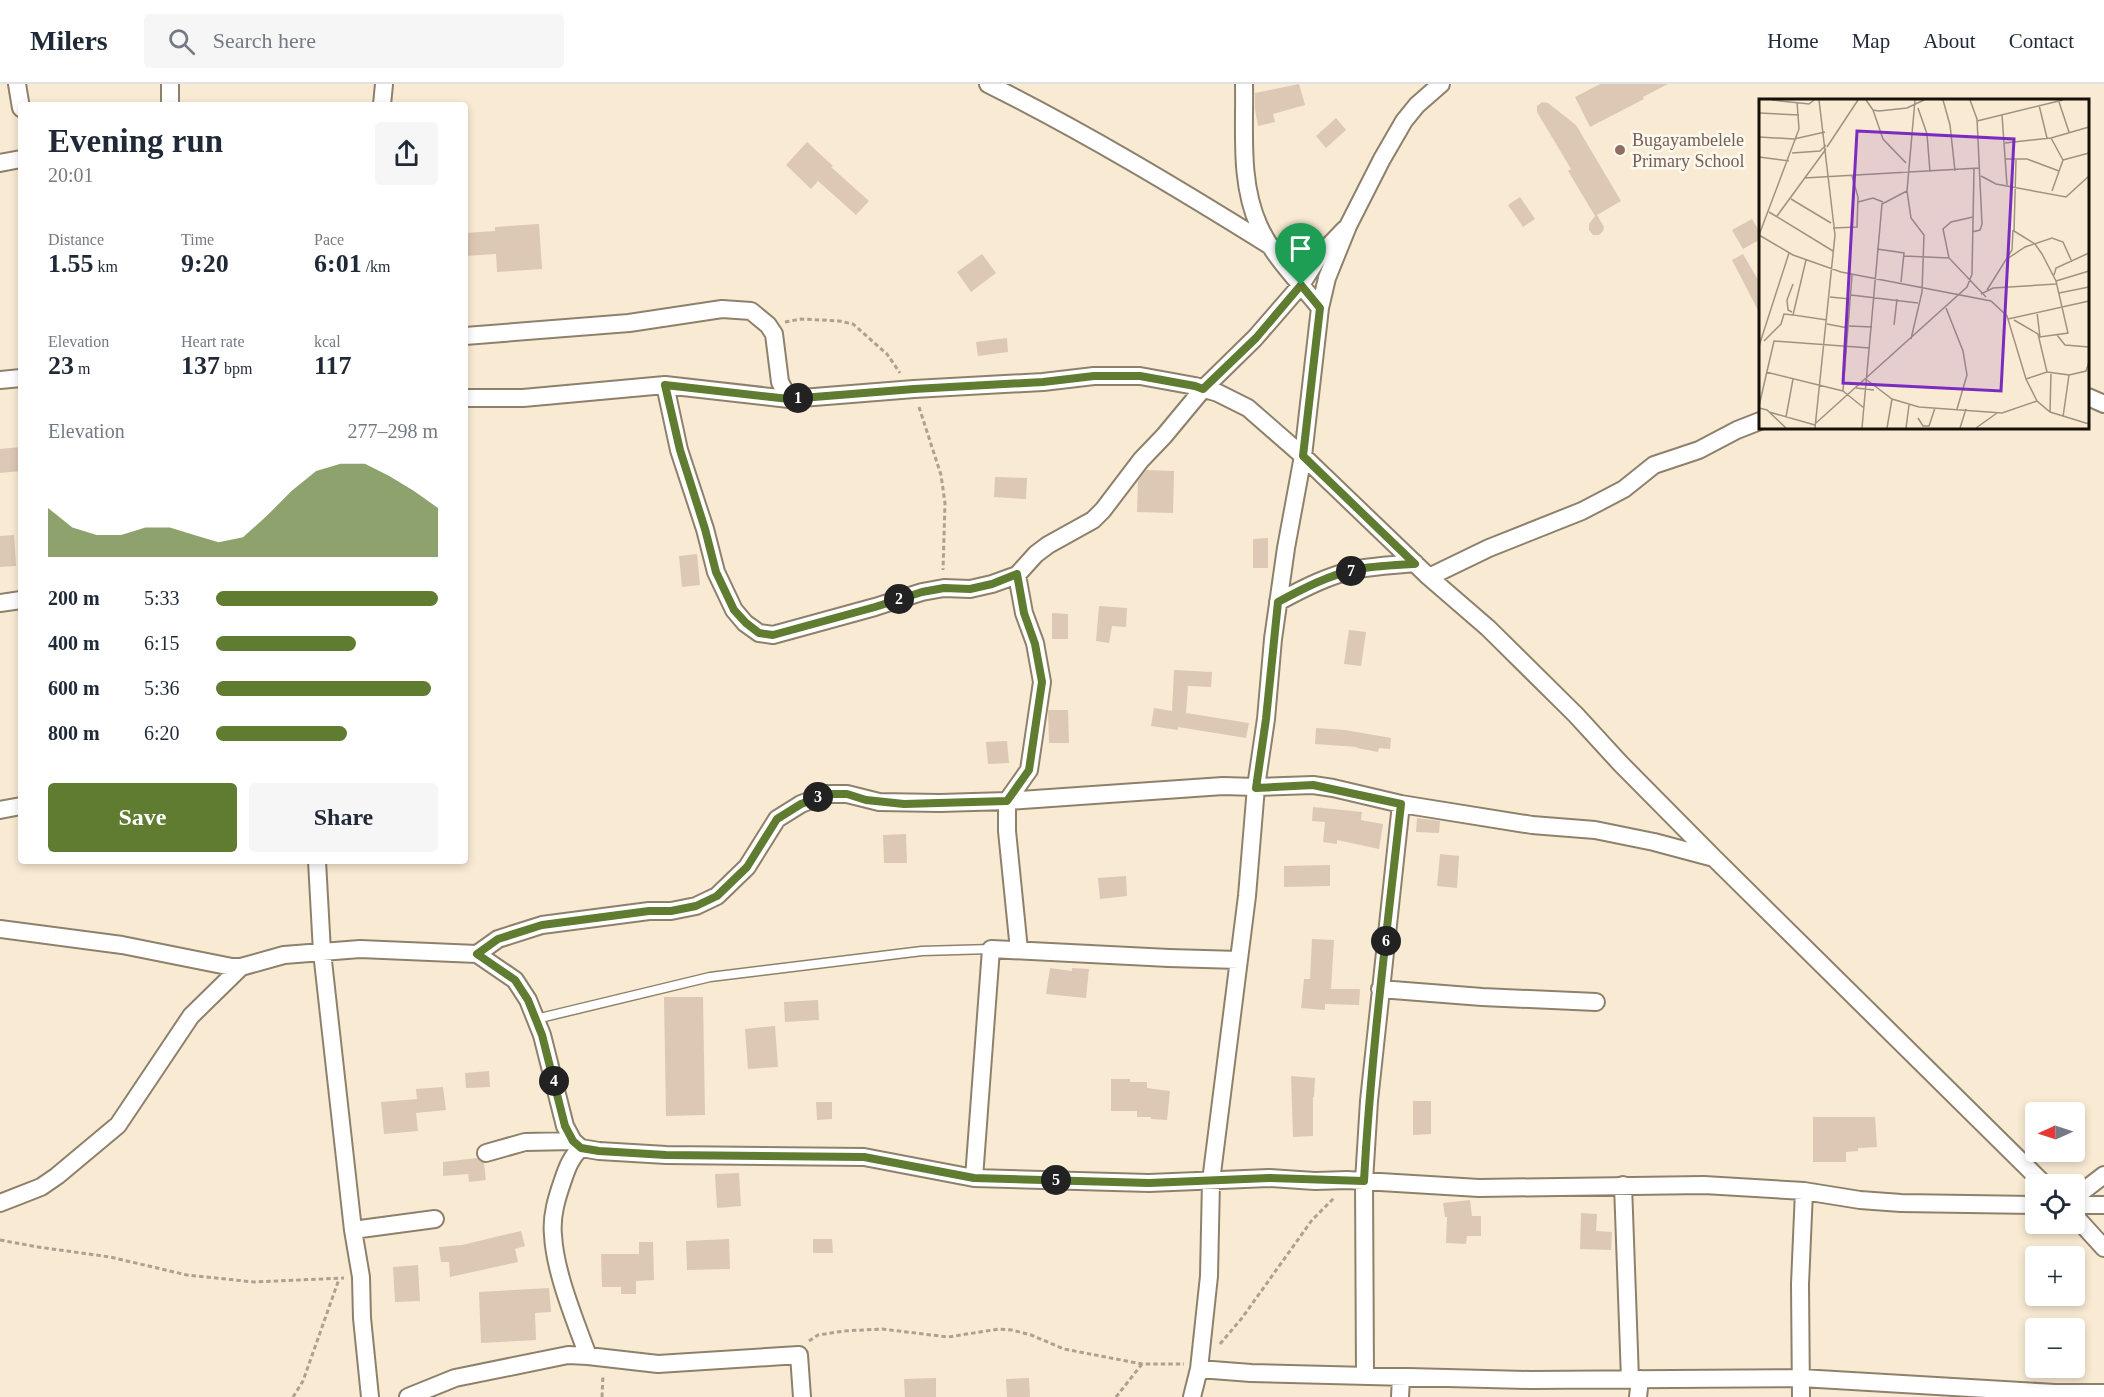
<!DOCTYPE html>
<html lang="en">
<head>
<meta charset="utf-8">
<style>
	:root { --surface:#fff; --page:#f6f6f7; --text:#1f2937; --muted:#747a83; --line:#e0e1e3; --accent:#5f7c30 }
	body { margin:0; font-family:"Times New Roman",serif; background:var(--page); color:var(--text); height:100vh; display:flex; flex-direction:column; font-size:22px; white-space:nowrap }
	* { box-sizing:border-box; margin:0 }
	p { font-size:20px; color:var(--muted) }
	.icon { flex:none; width:33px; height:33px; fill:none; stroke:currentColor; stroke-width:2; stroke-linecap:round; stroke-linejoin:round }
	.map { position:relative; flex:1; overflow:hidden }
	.details { position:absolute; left:18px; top:18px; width:450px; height:762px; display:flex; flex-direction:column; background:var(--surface); border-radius:6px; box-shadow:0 3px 9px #0003 }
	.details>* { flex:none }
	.needle { width:39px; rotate:267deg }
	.fabs { position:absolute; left:2025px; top:1018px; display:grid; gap:12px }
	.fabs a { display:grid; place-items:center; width:60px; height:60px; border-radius:6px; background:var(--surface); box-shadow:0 3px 9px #0003; font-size:30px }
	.pin { position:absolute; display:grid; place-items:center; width:51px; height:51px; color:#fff; margin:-62px -26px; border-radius:50% 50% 50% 0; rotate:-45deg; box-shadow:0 0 6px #0007 }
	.pin .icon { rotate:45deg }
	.km { position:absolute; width:30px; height:30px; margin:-15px; border-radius:50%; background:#222; color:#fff; font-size:16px; line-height:30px; text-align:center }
	.round { display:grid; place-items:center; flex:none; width:63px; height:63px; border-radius:6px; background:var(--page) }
	.head { display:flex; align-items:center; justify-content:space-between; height:102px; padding:0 30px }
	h1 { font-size:33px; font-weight:800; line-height:45px }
	.metrics { display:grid; grid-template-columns:repeat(3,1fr); gap:9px; height:102px; padding:6px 30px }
	.metrics div { display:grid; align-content:center }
	.metrics b { font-size:26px; font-weight:800 }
	.metrics small { font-size:16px; font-weight:400 }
	.metrics p { font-size:16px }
	.chart { height:168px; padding:12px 30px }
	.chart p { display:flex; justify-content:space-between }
	.chart svg { width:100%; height:108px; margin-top:6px; fill:var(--accent); opacity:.7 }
	.button { display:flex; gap:12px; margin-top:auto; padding:12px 30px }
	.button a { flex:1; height:69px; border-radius:6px; background:var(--accent); color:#fff; font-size:24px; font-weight:800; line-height:69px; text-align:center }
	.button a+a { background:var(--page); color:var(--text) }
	ul { padding:0 30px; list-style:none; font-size:20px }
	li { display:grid; grid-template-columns:96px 72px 1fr; align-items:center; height:45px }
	li i { height:15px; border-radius:8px; background:var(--accent) }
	header { display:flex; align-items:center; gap:36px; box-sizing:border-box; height:84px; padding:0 30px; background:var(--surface); border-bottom:2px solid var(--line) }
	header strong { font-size:28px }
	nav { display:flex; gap:33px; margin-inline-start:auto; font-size:21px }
	.search { width:420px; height:54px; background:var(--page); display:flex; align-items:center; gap:15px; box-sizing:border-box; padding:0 21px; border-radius:6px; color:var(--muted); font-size:22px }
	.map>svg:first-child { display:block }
	.building { fill:#ddc8b5 }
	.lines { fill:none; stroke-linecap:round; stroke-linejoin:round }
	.service-casing { stroke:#8e816c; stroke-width:11 }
	.minor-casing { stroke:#8e816c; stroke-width:20 }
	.path { stroke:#ada18f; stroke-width:3; stroke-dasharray:4.5 3; stroke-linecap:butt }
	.service { stroke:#fff; stroke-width:8 }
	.minor { stroke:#fff; stroke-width:16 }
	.route-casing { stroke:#fff; stroke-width:12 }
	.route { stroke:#5f7c30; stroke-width:8 }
	.education-dot { fill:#8d6e63; stroke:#fef9ef; stroke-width:2 }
	.labels { text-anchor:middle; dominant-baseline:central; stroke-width:5; stroke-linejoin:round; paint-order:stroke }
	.education-label { font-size:18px; fill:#785e54; stroke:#fef9ef; text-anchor:start }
	.inset-road { fill:none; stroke:#9e9382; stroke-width:1.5 }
	.view { fill:#7b2cbf; fill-opacity:0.15; stroke:#7b2cbf; stroke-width:3 }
	.inset-edge { fill:none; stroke:#151008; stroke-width:3 }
</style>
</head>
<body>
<header>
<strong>Milers</strong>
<div class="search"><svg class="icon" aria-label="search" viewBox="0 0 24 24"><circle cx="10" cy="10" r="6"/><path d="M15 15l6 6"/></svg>Search here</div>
<nav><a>Home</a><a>Map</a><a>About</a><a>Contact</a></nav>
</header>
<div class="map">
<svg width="2104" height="1313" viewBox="0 0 2104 1313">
	<rect width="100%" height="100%" fill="#f9ead3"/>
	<!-- building -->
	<path class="building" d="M1299,0L1305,21L1273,30L1275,38L1258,42L1255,25V9Z
		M1600,0H1668L1643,13L1644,15L1590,43L1575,13Z
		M1542,18L1548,19L1576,41L1621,117L1597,131L1604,143L1603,147L1599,151H1593L1589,146V140L1595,132L1568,87L1571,85L1537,28V22Z
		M1336,34L1346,46L1326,64L1316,52Z
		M807,58L833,82L831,83L869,117L856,131L818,97L811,105L786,81Z
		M1520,113L1535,135L1523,143L1508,121Z
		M1752,135L1761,150V155L1743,165L1732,146Z
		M539,140L542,185L497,188L496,170L465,172V149L495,147V143Z
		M982,170L996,189L971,208L957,188Z
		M1743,170L1761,201V232L1732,176Z
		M1007,254L1008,268L978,272L976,258Z
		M21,363V387L0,389V365Z
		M1146,386L1174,387L1173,429L1137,428L1138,397Z
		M995,393L1027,394L1026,415L994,413Z
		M14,451L16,482L0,483V452Z
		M1268,454V484H1253V455Z
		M697,470L700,501L682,503L679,472Z
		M1099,522L1127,524L1126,543L1112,542L1109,559L1096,557Z
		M1052,529L1068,530V555H1052Z
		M1349,546L1366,548L1361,582L1344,580Z
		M1174,586L1212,588L1211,603L1188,602L1186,629L1249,639L1246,654L1178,643V646L1151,642L1154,624L1172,627Z
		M1048,626H1068L1069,659H1049Z
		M1316,644L1345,646L1391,654L1390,665L1379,664L1378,668L1357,664V663L1315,660Z
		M1007,657L1009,679L988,680L986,658Z
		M1313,723L1362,728L1361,736L1383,740L1379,765L1337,756V760L1323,758L1325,738L1312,737Z
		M1417,734L1440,737L1439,749L1416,748Z
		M906,750L907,779H884L883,751Z
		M1440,770L1459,772L1457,804L1437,802Z
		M1330,781V802L1284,803V782Z
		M1126,792L1127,812L1100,815L1098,794Z
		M1312,855L1334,856L1331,905H1360L1359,921L1325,920V926L1301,924L1304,895H1310Z
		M1050,884L1072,887V884L1089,885L1086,914L1046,910Z
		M664,913H703L705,1031L666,1032Z
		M818,916L819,936L785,938L784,918Z
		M775,942L778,983L748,985L745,945Z
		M489,987L490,1003L466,1004L465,989Z
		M1291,992L1315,994L1314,1013H1313V1052L1293,1053Z
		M1111,995H1130V998H1147V1004L1170,1007L1167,1036L1151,1035V1033H1137V1027H1111Z
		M443,1003L446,1026L416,1029L418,1047L384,1050L381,1018L417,1015L416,1005Z
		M1413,1017H1431V1050L1413,1051Z
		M816,1018H832V1035L817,1036Z
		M1813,1033H1875L1877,1063L1858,1064V1067L1846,1068V1078H1813Z
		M477,1074L484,1079L486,1096L469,1098L468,1090L443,1092V1078Z
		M739,1089L741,1122L717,1124L715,1090Z
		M1470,1116L1472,1132H1481V1152H1467L1466,1160L1446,1159L1447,1133H1445L1443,1119Z
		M1581,1129L1597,1130L1596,1147L1612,1148L1611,1166L1580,1165Z
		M521,1147L525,1162L515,1165L518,1178L450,1193L449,1178H441L439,1163L462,1161Z
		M729,1155L730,1185L687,1186L686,1157Z
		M813,1155H832L833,1169H813Z
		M639,1158H653L654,1196L636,1197V1210H621V1203H602L601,1170H639Z
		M418,1181L420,1217L395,1218L393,1183Z
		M549,1204L551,1228L535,1229L536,1256L481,1259L479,1208Z
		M936,1294V1313H905L904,1295Z
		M1029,1294L1030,1313H1007L1006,1295Z"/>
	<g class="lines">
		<!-- service casing -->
		<g class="service-casing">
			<path id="service" d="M536,935L710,893L922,867L991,865"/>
		</g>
		<!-- minor casing -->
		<g class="minor-casing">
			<path id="minor" d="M17,0L21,24
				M170,0V21
				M988,0C1086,49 1179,105 1272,163
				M1244,0C1245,47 1239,98 1259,142C1272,171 1300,199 1320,224
				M382,21L384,0
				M0,79L21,75
				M465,252L629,239L722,225L751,227L768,241L774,250L780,298L789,315
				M0,296L21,294
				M665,301L679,366L705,445L716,488L734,526L745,539L759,549L773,551L875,523L922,508L944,504L970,505L992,500L1017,491L1036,470L1048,461L1093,436L1103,426L1141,376L1164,352L1203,305L1255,254L1301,201L1320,171L1345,145
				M2088,313L2104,320
				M465,314H523L665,301L789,315L914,305L1043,298L1094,292H1140L1195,302L1218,309L1248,324L1303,372L1429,493L1488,544L1576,631L1620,679L1714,774L2045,1101
				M1017,491L1024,529L1035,559L1042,598L1029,686L1007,717V747L1019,866
				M1429,493L1489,464L1582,427L1624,405L1654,381L1699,366L1737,346L1760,337
				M1278,518C1304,504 1329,491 1358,485C1376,482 1396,481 1415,479
				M0,519L21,516
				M0,726L21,722
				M317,777L322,868L353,1146L361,1193L362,1234L370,1313
				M0,845L122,861L232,883H241L284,871L360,865L477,870L515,896L528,916L542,951L565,1042L573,1057L581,1064L599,1067L666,1071L864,1073L974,1094L1149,1099L1269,1094L1315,1097L1347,1096L1479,1104L1704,1101L1804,1107L1860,1116L1901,1119L2036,1121
				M477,870L498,855L542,841L649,827H671L696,822L717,812L747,783L777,735L801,720L827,710H847L879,718L940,719L1007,717L1223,702L1256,703L1313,701L1333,704L1401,720L1532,741L1595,746L1654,758L1714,774
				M1380,905L1482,913L1596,918
				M581,1064C571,1073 567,1084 563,1096C557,1113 551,1132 553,1151C555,1189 575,1236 588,1272
				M486,1069L525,1058L573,1057
				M974,1094L991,865L1169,874L1239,876
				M1623,1101L1630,1295
				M2074,1114L2104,1091
				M0,1119L41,1103L57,1092L118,1041L191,932L241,883
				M2074,1121H2104
				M2074,1131L2104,1164
				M353,1146L435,1135
				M1199,1285L1251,1289L1530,1296L1801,1294L2055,1309H2104
				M1365,1291L1364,1097L1369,1017L1401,720
				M408,1313L455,1294L568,1271L588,1272L658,1280L799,1271L802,1313
				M1192,1313L1199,1285L1209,1192L1211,1097L1247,812L1256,703L1266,635L1273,555L1286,464L1303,372L1320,224L1327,194L1348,142L1382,75L1404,37L1417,21L1441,0
				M1400,1313L1401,1294
				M1638,1313L1640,1295
				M1801,1313L1800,1200L1804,1107"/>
		</g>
		<!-- path -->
		<path class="path" d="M785,238L801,235L839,237L853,240L887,270L900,289
			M919,323L941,391L945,419L943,486
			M0,1156L38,1163L110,1173L187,1191L254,1198L344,1194
			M809,1257L818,1251L844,1247L882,1245L948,1253L999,1245L1012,1246L1031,1251L1064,1265L1142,1280H1184
			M1220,1260L1242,1234L1312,1136L1334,1114
			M293,1313L303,1297L339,1195
			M602,1313L603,1291
			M1116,1313L1142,1280"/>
		<!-- service -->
		<use href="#service" class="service"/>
		<!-- minor -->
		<use href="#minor" class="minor"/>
	</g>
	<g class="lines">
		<!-- route casing -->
		<g class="route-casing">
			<path id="route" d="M1301,201L1320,224L1303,372L1415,480C1396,481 1376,482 1358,485C1329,491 1304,504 1278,518L1266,635L1256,704L1313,701L1401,720C1387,846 1371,971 1364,1097L1269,1094L1149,1099L974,1094L864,1073L666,1071L599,1067L581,1064L573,1057L565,1042L542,951L528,916L515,896L477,870L498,855L542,841L649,827H671L696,822L717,812L747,783L777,735L801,720L827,710H847L866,716L904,720L1007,717L1029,686L1042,598L1035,560L1024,529L1017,490L992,500L970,505L944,504L922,508L875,523L773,551L759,549L746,539L734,526L716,488L705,445L680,366L665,301L789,315L914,305L1043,298L1094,292H1140L1195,302L1203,305L1256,254Z"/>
		</g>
		<!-- route -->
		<use href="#route" class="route"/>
	</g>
	<!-- markers -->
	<circle class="education-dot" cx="1620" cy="66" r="6"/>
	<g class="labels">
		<!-- education labels -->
		<g class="education-label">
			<text x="1632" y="56">Bugayambelele<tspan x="1632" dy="21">Primary School</tspan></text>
		</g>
	</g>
	<!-- overview -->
	<g transform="translate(1759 15)">
		<rect width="330" height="330" fill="#f9ead3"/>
		<path class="inset-road" d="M13,1L50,5L55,1M107,1L114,11L120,12L148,9L165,1M184,1L191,26L196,72M211,1L218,20L223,125L221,131L213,133M300,3L310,33M280,6L288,39M159,9L168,35L171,73M114,11L124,40L147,64M0,14L40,16M243,16L248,86M218,22L304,1M0,38L35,40L66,33M292,39L304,61L293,92M246,44L292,39L330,28M68,48L99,1M33,54L61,52L67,46M0,58L30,62M247,60H268L300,72M257,61L255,132L276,145L283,155L297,182L309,234L281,238L278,213M304,61L330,54M222,77L237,85L307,98L330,77M45,79L220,69M148,92L152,119L165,136L163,193L152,240M32,100L72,124M99,103L114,99L124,103M10,113L74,152M18,117L67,50M214,118L192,123L184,130L190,159L227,198M74,129L98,128L99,98L93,77M0,136L34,156L82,173L232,202L248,217L267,280L278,302L291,313L330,325M0,136L40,30L38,3M118,150L145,154L142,183M145,157L190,159M248,160L266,148L293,139L304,143L313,163M47,161L34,216L68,221M93,176L84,292L105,309M295,176L297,169L330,154M297,182L330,172M228,191L253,151L254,131M300,194L330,188M222,195L234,189L297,185M92,196L159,204M71,198L91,200M187,209L204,252L208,276L198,310M33,213L29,211L28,201L34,185M249,220L330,202M255,221L279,235L288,273M68,225L89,229M135,226L138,200M90,227L113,228M298,236L306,246L330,248M5,242L22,225L25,215L34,216M0,247L30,154M7,273L84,292M310,276L327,272L330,263M267,280L288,273L310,276L304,318M108,281L133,300L160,308L243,314L278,302M97,289L115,291M0,307L15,242L111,249M0,309L8,311L27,329M10,313L56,326M291,313L292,273M27,318L34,280M159,319L164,327H170L176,309M57,324L208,188L213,175L215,70M56,329L76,136L60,1M103,329L123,105L148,92L156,1M128,329L133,300M147,329L150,306M201,329L207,310M217,329L238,314"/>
		<path class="view" d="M98,32L255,40L242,292L84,284Z"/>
		<rect width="330" height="330" class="inset-edge"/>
	</g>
</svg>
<div class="fabs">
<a><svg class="needle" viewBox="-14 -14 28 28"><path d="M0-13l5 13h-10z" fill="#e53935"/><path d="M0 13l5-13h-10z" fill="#747a83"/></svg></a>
<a><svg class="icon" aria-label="locate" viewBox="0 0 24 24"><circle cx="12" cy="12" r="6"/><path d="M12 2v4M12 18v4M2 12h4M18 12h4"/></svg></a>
<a>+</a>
<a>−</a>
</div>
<div class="pin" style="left:1301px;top:201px;background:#1e9e55"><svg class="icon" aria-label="arrive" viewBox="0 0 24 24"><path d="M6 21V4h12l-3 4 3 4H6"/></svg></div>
<b class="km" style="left:798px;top:314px">1</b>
<b class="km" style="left:899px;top:515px">2</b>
<b class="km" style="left:818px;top:713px">3</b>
<b class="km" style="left:554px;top:997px">4</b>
<b class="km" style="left:1056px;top:1096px">5</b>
<b class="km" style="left:1386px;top:857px">6</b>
<b class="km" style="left:1351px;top:487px">7</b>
<section class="details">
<div class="head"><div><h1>Evening run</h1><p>20:01</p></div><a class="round"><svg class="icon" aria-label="share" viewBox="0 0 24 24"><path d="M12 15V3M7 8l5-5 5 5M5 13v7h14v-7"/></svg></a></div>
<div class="metrics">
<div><p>Distance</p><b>1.55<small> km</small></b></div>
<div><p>Time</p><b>9:20</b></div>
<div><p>Pace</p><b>6:01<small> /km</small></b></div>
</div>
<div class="metrics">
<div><p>Elevation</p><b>23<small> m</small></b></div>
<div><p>Heart rate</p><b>137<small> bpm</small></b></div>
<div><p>kcal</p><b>117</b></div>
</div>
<div class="chart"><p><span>Elevation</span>277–298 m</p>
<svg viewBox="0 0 160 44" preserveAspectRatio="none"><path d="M0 44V24L10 32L20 35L30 35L40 32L50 32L60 35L70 38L80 36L90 27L100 17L110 9L120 6L130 6L140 11L150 17L160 24V44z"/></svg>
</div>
<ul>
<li><b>200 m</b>5:33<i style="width:100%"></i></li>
<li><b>400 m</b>6:15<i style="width:63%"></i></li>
<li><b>600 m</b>5:36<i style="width:97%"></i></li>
<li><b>800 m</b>6:20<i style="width:59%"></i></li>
</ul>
<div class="button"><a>Save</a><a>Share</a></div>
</section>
</div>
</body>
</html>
